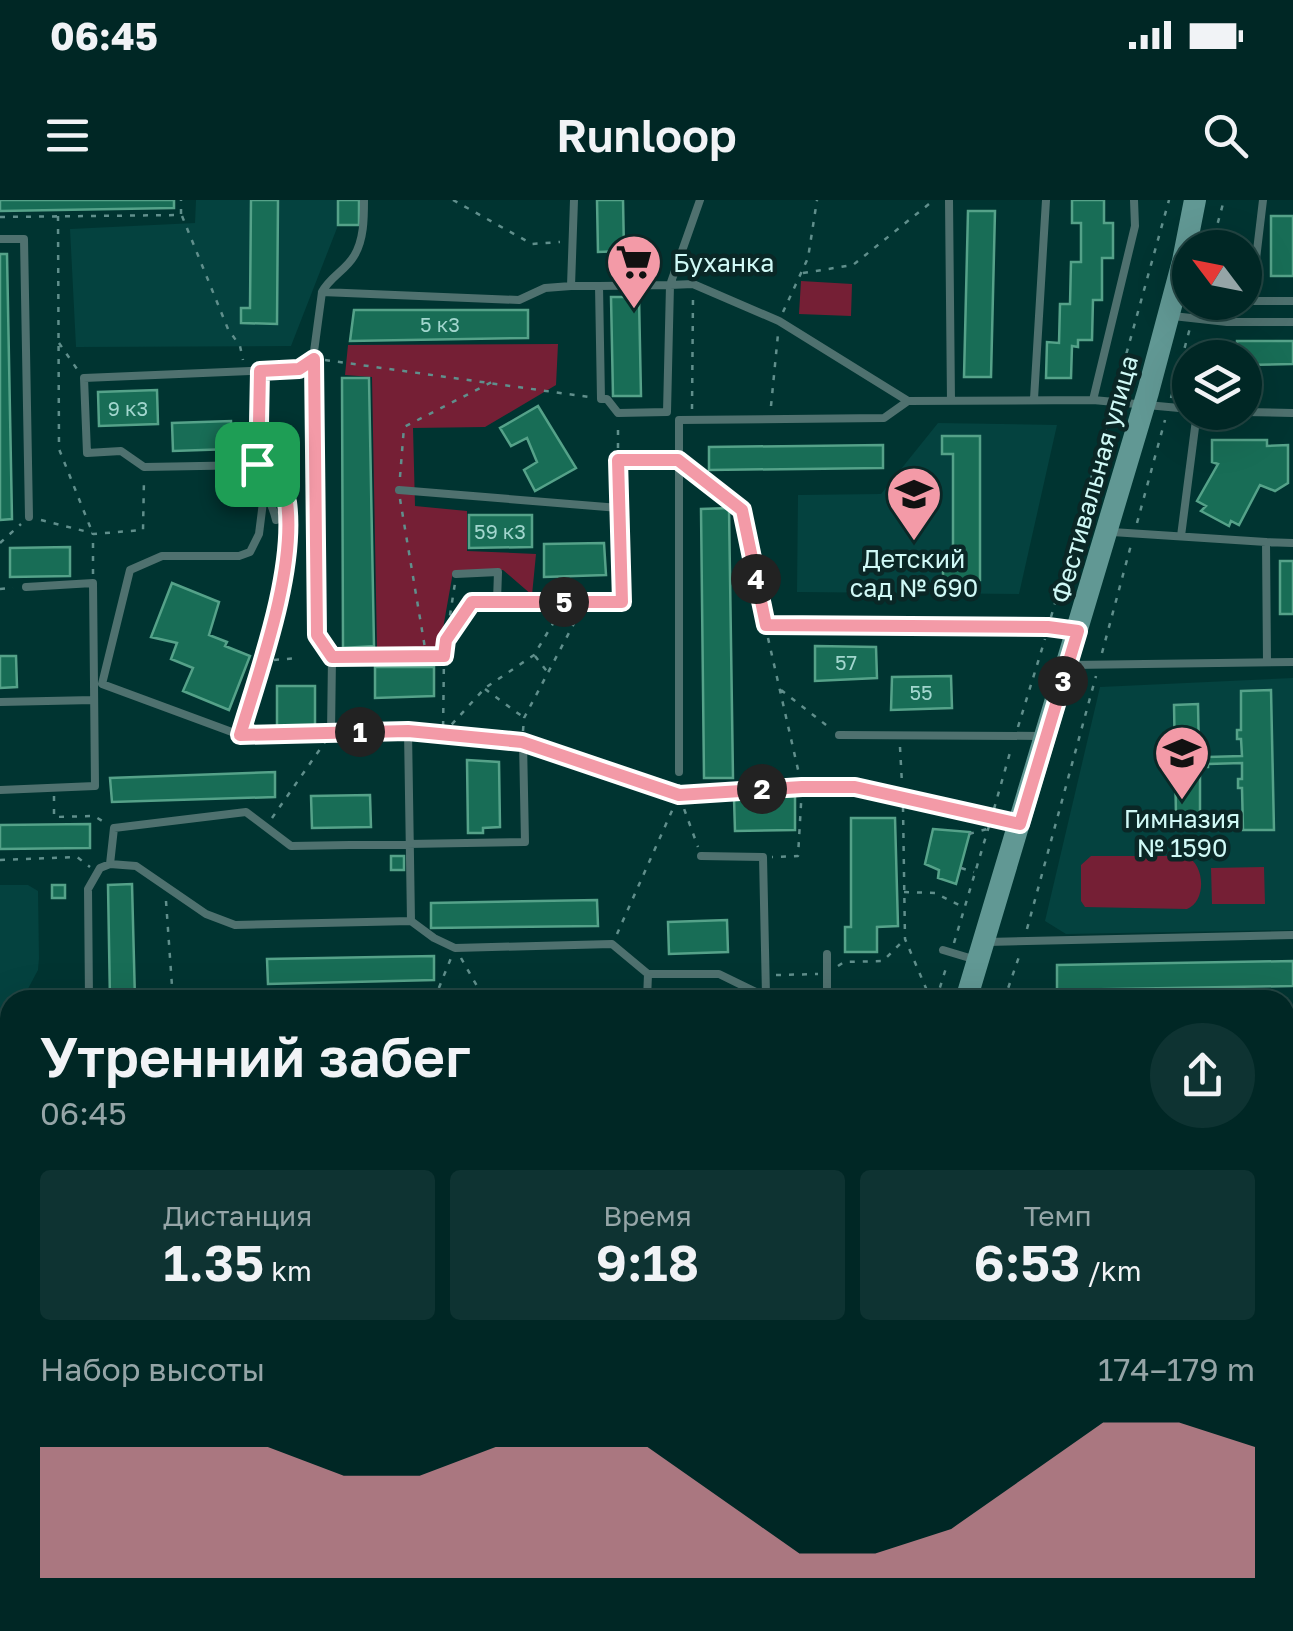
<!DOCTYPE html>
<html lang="ru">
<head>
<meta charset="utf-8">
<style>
	:root { --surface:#002725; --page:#0e3332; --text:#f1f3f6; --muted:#95a5a7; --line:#224442; --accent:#f39aa7 }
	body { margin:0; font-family:"Golos Text",sans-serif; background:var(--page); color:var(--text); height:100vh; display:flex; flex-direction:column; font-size:38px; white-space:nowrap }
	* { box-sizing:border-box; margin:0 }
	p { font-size:32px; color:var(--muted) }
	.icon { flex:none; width:55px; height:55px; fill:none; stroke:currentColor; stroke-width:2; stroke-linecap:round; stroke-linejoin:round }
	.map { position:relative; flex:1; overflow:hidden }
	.panel { position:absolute; left:0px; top:790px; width:1295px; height:642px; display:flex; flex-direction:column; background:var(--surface); border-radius:30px 30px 0 0; box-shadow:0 10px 40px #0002,0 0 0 2px var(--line) }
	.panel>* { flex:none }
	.needle { width:65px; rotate:302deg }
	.fabs { position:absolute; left:1172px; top:30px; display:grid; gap:20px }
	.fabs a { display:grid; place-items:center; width:90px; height:90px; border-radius:50%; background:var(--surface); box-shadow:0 10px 40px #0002,0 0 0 2px var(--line); font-size:50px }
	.pin { position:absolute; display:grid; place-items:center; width:85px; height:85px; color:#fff; margin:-42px; border-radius:20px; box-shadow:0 5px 15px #0006 }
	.km { position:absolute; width:50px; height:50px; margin:-25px; border-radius:50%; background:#222; color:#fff; font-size:28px; line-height:50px; text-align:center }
	.round { display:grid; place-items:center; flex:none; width:105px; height:105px; border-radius:52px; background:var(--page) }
	.headline { display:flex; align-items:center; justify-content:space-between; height:170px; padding:0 40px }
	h1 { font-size:55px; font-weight:600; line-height:75px }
	.metrics { display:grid; grid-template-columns:repeat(3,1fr); gap:15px; height:170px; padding:10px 40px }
	.metrics div { display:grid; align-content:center; border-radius:10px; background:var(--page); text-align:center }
	.metrics b { font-size:50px; font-weight:600 }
	.metrics small { font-size:28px; font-weight:400 }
	.metrics p { font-size:28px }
	.chart { height:280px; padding:20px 40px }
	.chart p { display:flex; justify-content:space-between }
	.chart svg { width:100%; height:180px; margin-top:10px; fill:var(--accent); opacity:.7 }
	.status { display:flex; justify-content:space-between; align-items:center; height:70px; padding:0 50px; background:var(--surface); direction:ltr }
	.status svg { height:28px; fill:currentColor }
	header { display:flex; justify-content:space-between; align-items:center; height:130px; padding:0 40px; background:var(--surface); font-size:45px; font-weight:600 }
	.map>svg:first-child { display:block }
	.built { fill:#04423f }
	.green { fill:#751f35 }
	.building { fill:#186d56; stroke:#55a289; stroke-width:2.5 }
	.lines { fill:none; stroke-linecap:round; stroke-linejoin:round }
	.path { stroke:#608f8c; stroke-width:2.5; stroke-dasharray:5 8; stroke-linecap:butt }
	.lane { stroke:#4f716f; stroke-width:8 }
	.secondary { stroke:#619894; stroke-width:22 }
	.route-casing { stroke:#fff; stroke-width:20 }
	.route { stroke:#f39aa7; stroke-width:12 }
	.labels { text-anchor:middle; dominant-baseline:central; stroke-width:9; stroke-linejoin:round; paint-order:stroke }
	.number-label { font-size:20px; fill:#a2d6ce }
	.poi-label { font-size:25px; fill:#d0f9f6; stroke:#0a2726 }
	.street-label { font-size:25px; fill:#d0f9f6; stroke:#0a2726 }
</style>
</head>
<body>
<div class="status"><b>06:45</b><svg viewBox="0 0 49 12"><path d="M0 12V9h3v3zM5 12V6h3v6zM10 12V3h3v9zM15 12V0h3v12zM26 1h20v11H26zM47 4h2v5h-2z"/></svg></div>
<header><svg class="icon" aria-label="menu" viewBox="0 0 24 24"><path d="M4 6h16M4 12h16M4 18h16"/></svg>Runloop<svg class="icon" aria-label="search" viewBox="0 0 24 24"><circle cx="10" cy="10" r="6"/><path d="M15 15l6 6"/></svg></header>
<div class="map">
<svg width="1293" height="1431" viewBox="0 0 1293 1431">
	<rect width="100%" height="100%" fill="#003431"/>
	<!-- built -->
	<path class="built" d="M196,0H337V28L291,146L76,147L70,29L195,23Z
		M938,223L1057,225L1019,394L797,392L798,295L881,294Z
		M1293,478V730L1066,734L1045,721L1100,487Z
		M0,685H28L38,691L39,758L38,770L22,800H10V822L0,841Z
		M10,1138V1246H0V1139Z"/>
	<!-- green -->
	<path class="green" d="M801,81L852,84L851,116L799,114Z
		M558,144L556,185L485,227L413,228L415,306L467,311V351L536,354L532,395L503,370L453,372L439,451L377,450L372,177L345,175L348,145Z
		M1091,656H1186C1205,664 1207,701 1187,709L1085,707L1081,701V665Z
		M1264,667L1265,704H1212L1211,668Z
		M1285,1119H1293V1431L827,1429L828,1422H1285Z
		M119,1423H241V1430L160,1431Z
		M463,1423L467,1431H271L270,1423Z
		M484,1423L651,1422V1431H488Z"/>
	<!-- building -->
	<path class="building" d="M0,0H174V8L0,11Z
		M251,0H278L277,124L241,123V108H250Z
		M338,0H359V25H338Z
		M597,0H623L624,51L598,52Z
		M1072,0H1104V23H1113V58H1102V100H1093L1092,140H1078V147L1072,146L1071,178H1046L1047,142L1059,143L1060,104H1070L1071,62H1081V23H1072Z
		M968,11H995L991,177H964Z
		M1271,16H1293V76H1271Z
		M0,54H7L12,319L0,320Z
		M611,97H639L641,196H613Z
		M354,110H528V138L350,141Z
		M1237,141H1293V164L1245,165V158H1237Z
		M342,178H369L374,446L343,448Z
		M157,190L158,224L99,226L98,192Z
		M538,206L576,268L535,291L524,270L537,262L527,238L511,246L500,228Z
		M231,221L232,249L173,251L172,223Z
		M942,236H980V380H943V365H953V254H942Z
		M1212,240H1267V246L1288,245V283L1275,291L1260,285L1239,325L1231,321L1229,326L1201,311L1206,306L1197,301L1218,264L1212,262Z
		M883,245V268L709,270V247Z
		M729,308L733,578H704L701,309Z
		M469,315H532V347L469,348Z
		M604,343L606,375L544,377V344Z
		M70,347V376L10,377V348Z
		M1280,361H1293V414H1280Z
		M172,383L219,402L209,435L227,442L225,446L250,456L229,510L183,491L193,468L171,459L177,443L151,437Z
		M815,446L876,447L877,478L815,481Z
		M0,456H16L17,487L0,488Z
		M375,467H434V496L375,498Z
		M951,476L952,508L891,510L892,477Z
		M277,486H315V527H277Z
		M1271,490L1274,630H1243L1242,588H1238V579H1242V563L1208,564V567H1200V616H1176L1174,505L1198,504L1199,553H1207L1208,557L1242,556L1241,539H1237V530H1241V491Z
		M467,560L499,562L500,627L483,628V633H468Z
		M275,572V597L112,602L110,578Z
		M370,595L371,627L312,628L311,596Z
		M795,596V630L735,631L734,598Z
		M851,618H895L898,726L877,727V752H845V727H851Z
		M90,624V648L0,649V625Z
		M933,629L970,632L956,684L938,678L939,670L925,664Z
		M391,656H404V670H391Z
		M132,684L135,800H110L108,685Z
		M52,685H65V698H52Z
		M597,700L598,726L431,728V703Z
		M727,720L728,752L669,754L668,722Z
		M434,756V780L268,784L267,759Z
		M1293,761V786L1057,790V765Z
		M10,1091V1116H0V1092Z"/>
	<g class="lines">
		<!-- path -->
		<path class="path" d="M453,0L532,44L560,42
			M58,16L59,249L93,334
			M182,16L228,129L240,146L243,160
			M0,17L181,15V0
			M1211,48L1224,0
			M803,73L853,65L934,0
			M783,112L808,58L817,0
			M59,143L77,169
			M325,160L589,197
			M1116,191L1169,0
			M1171,198L1190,128
			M771,206L778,134
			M692,209L693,97
			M618,248V226
			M691,270L742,311L764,415
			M400,277L404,227L492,182
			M400,299L426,454
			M41,320L92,333
			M1137,323L1165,220
			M0,343L21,324
			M93,374V334L143,330L144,279
			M0,389L13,388
			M1051,417L1110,213
			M768,438L802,587L798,656L772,657
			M447,439L472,403L485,402
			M1102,453L1131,345
			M444,454L455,383
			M392,456H444L443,534L485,488L534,455L560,412
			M535,456L549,474
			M274,460L298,458
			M485,489L523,517
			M781,490L830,528
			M1018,527L1045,439
			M523,531L524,518L580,412
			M420,532L511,541
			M253,535L320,534
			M534,546L678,594
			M900,547L902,584
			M679,584V595L698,647
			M54,596V617L94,616L104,622
			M903,607L905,739L931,800
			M994,609L1011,549
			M272,618L325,542
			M969,634L987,629
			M0,660L77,657L90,667
			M961,668L974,672
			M904,692L935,693L963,707
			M166,701L173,800
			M1027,729L1096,476
			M617,734L679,595L844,587
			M954,743L989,626
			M461,758L485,800
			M838,766L844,762L883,761L905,739
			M776,775L818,774
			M434,800L451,758
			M936,800L947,765
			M1004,800L1021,751
			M1285,813L1293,807
			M0,886H10
			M1285,978H1293
			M0,1131H10
			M1285,1182L1293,1190
			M1285,1189L1293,1180
			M1285,1263H1293
			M1285,1328L1293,1318
			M1285,1382L1293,1385
			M1285,1388L1293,1398
			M0,1401L10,1404
			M69,1422L106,1431
			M473,1422L475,1431
			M661,1422L662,1431
			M927,1422L929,1431
			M1139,1422L1203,1431
			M982,1430L991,1422
			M263,1431V1422
			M581,1431L591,1422
			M764,1431L766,1422
			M887,1431L892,1422
			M982,1431L1027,1422
			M1095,1431L1096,1422"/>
		<!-- lane -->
		<path class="lane" d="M574,0L571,86H599
			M700,0L670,85L693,84L779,121L908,201
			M949,0L951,201
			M0,39H24L29,317
			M670,85L667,212L618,213L607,199H601L599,86Z
			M322,92C330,77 346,70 354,56C364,40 364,18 364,0
			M1245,101H1293
			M1251,101L1263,0
			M1173,116L1227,122H1293
			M313,159L317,435
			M1034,199L1046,0
			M1093,200L1135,26L1134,0
			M1245,212L1293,213
			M257,265L261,171
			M265,286L287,301C296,370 261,469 240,535L102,484L130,370L162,356H239L250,352L259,334Z
			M399,290L619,308
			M276,320C272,300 258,283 257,265L144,267L121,251L87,253L84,178L299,169L313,159L322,92L519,100L545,88L571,86
			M1112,332L1266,342L1267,462
			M1181,336L1197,212
			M1266,342L1293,343
			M456,374L498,372L497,401L622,402L618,260H678
			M766,425L1048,427L1073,431
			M384,457H332L331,533L408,531L411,721
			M1072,465L1293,462
			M0,502L94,500
			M839,535L1042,536
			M679,572V220L884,218L908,201L1093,200L1190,209
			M855,587L1015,623
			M0,590L95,586L93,383L26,387
			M701,656L763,657L766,796
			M110,664L114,628L246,612L291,646L525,642L523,542
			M987,742L1293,735
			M943,750L973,759
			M827,754V800
			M89,800L88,689L100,668L110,664L136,666L206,714L235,725L411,721L434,738L455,748L612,744L648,774H719L772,800
			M647,800L648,774
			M1285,938L1293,959
			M0,993L10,1012
			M0,1062H10"/>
		<!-- secondary -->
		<path class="secondary" d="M966,800L1148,192L1183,61L1195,0
			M1285,1090H1293
			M0,1422L30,1431
			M795,1431L797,1422"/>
	</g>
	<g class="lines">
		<!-- route casing -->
		<g class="route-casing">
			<path id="route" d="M314,159L317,435L332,457L444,456L446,440L472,402H622L618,260H678L742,310L766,425L1048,427L1078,431L1020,624L855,587H802L679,595L522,542L408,531L240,535C260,469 296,370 287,302L266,286L258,275L260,171L299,169Z"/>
		</g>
		<!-- route -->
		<use href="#route" class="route"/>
	</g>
	<!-- icons -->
	<defs>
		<g id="supermarket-pin" transform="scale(2.875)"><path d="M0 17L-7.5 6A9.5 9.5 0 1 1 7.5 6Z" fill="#f39aa7" stroke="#0a2726"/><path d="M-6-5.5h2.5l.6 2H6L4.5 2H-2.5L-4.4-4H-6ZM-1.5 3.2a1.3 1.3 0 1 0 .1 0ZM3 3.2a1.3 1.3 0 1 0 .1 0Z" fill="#111"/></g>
		<g id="school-pin" transform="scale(2.875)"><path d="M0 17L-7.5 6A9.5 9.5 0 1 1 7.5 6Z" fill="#f39aa7" stroke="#0a2726"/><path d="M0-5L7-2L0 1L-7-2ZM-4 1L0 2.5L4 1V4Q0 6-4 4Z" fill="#111"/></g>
	</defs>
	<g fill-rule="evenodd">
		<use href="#supermarket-pin" x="634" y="62"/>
		<use href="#school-pin" x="914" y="294"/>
		<use href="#school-pin" x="1182" y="553"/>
	</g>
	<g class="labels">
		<!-- number labels -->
		<g class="number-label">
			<text x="440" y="124">5 к3</text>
			<text x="128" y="208">9 к3</text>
			<text x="500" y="331">59 к3</text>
			<text x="846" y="462">57</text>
			<text x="921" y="492">55</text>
		</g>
		<!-- poi labels -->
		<g class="poi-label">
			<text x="673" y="62" text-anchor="start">Буханка</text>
			<text x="914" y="358">Детский<tspan x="914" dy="29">сад № 690</tspan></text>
			<text x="1182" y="618">Гимназия<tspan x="1182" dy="29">№ 1590</tspan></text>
		</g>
		<!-- street labels -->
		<g class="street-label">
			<text transform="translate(1094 279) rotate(-74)">Фестивальная улица</text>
		</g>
	</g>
</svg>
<div class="fabs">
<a><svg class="needle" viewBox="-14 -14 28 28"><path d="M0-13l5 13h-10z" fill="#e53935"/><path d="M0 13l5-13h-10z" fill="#95a5a7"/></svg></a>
<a><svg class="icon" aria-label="layers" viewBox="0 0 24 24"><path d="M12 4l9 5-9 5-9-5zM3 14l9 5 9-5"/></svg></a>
</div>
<div class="pin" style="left:257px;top:264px;background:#1e9e55"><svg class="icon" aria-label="arrive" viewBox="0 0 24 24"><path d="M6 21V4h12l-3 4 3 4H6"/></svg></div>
<b class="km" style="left:360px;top:532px">1</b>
<b class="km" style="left:762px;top:589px">2</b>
<b class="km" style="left:1063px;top:481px">3</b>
<b class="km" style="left:756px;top:379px">4</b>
<b class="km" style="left:564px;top:402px">5</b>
<section class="panel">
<div class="headline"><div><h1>Утренний забег</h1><p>06:45</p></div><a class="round"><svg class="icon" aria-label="share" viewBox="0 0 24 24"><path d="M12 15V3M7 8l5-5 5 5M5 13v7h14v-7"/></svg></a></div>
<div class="metrics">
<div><p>Дистанция</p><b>1.35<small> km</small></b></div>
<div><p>Время</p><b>9:18</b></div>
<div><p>Темп</p><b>6:53<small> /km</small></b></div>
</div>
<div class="chart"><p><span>Набор высоты</span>174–179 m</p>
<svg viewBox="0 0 160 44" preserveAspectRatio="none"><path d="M0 44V12L10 12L20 12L30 12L40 19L50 19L60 12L70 12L80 12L90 25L100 38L110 38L120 32L130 19L140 6L150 6L160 12V44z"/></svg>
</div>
</section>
</div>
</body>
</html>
